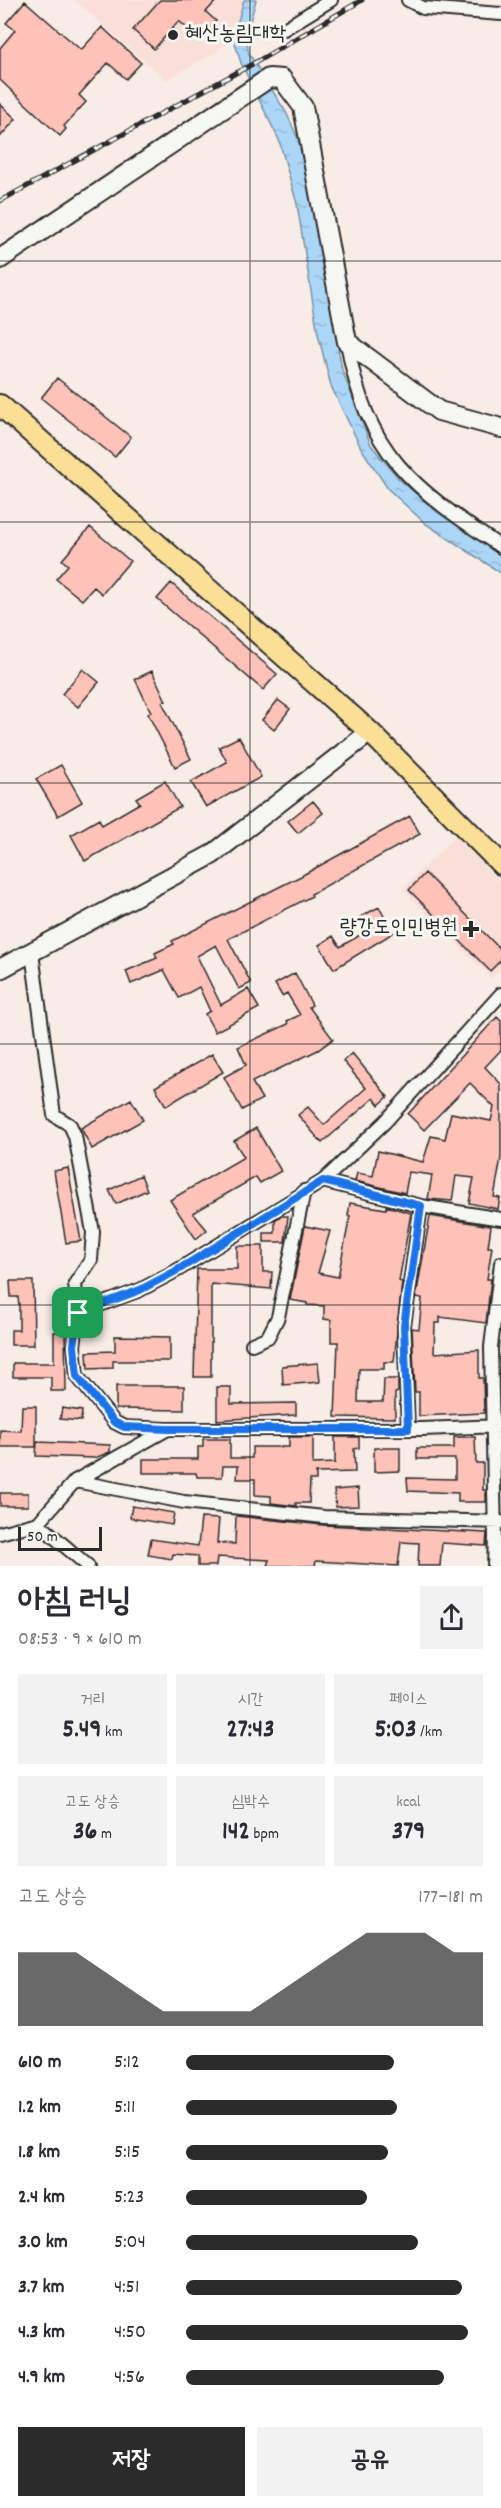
<!DOCTYPE html>
<html lang="ko">
<head>
<meta charset="utf-8">
<style>
	:root { --surface:#fff; --page:#f2f2f3; --text:#2b2b33; --muted:#7c7c81; --accent:#2b2b2b }
	body { margin:0; font-family:Dekko,"Poor Story",sans-serif; background:var(--page); color:var(--text); height:100vh; display:flex; flex-direction:column; font-size:22px; white-space:nowrap }
	* { box-sizing:border-box; margin:0 }
	p { font-size:20px; color:var(--muted) }
	.icon { flex:none; width:33px; height:33px; fill:none; stroke:currentColor; stroke-width:2; stroke-linecap:round; stroke-linejoin:round }
	.map { position:relative; height:1566px; overflow:hidden }
	.side { display:flex; flex-direction:column; background:var(--surface); flex:1 }
	.side>* { flex:none }
	.scale { position:absolute; left:18px; bottom:15px; width:84px; box-sizing:border-box; padding-left:6px; border:3px solid #2b2b2b; border-top:0; font-size:16px; line-height:21px; white-space:nowrap; color:#2b2b2b; -webkit-text-stroke:4px #f6f6f2; paint-order:stroke }
	.pin { position:absolute; display:grid; place-items:center; width:51px; height:51px; color:#fff; margin:-26px; border-radius:12px; box-shadow:0 3px 9px #0006 }
	.round { display:grid; place-items:center; flex:none; width:63px; height:63px; border-radius:0px; background:var(--page) }
	.summary { display:flex; align-items:center; justify-content:space-between; height:102px; padding:0 18px }
	h1 { font-size:33px; font-weight:700; line-height:45px }
	.metrics { display:grid; grid-template-columns:repeat(3,1fr); gap:9px; height:102px; padding:6px 18px }
	.metrics div { display:grid; align-content:center; border-radius:0px; background:var(--page); text-align:center }
	.metrics b { font-size:26px; font-weight:700 }
	.metrics small { font-size:16px; font-weight:400 }
	.metrics p { font-size:16px }
	.chart { height:168px; padding:12px 18px }
	.chart p { display:flex; justify-content:space-between }
	.chart svg { width:100%; height:108px; margin-top:6px; fill:var(--accent); opacity:.7 }
	.cta { display:flex; gap:12px; margin-top:auto; padding:12px 18px }
	.cta a { flex:1; height:69px; border-radius:0px; background:var(--accent); color:#fff; font-size:24px; font-weight:700; line-height:69px; text-align:center }
	.cta a+a { background:var(--page); color:var(--text) }
	ul { padding:0 18px; list-style:none; font-size:20px }
	li { display:grid; grid-template-columns:96px 72px 1fr; align-items:center; height:45px }
	li i { height:15px; border-radius:8px; background:var(--accent) }
	.map>svg:first-child { display:block }
	.built { fill:#fadfd9 }
	.water { fill:url(#water-ripples); stroke:#7892a5; stroke-width:1.5 }
	.building { fill:#fec2b9; stroke:#2b2b2b; stroke-width:1.5 }
	.lines { fill:none; stroke-linecap:round; stroke-linejoin:round }
	.street-casing { stroke:#2b2b2b; stroke-width:16 }
	.secondary-casing { stroke:#2b2b2b; stroke-width:22 }
	.primary-casing { stroke:#2b2b2b; stroke-width:24 }
	.street { stroke:#f6f6f2; stroke-width:12 }
	.secondary { stroke:#f6f6f2; stroke-width:18 }
	.primary { stroke:#fadf96; stroke-width:20 }
	.rail-casing { stroke:#2b2b2b; stroke-width:5 }
	.rail { stroke:#f6f6f2; stroke-width:3; stroke-dasharray:9; stroke-linecap:butt }
	.route-casing { stroke:#fff; stroke-width:12 }
	.route { stroke:#1a73e8; stroke-width:8 }
	.grid { fill:none; stroke:#2b2b2b; stroke-width:1.5; stroke-opacity:0.55 }
	.poi-dot { fill:#2b2b2b; stroke:#f6f6f2; stroke-width:2 }
	.labels { text-anchor:middle; dominant-baseline:central; stroke-width:6; stroke-linejoin:round; paint-order:stroke }
	.poi-label { font-size:21px; fill:#2b2b2b; stroke:#f6f6f2; text-anchor:start }
</style>
</head>
<body>
<div class="map">
<svg width="501" height="1566" viewBox="0 0 501 1566">
	<defs>
		<pattern id="water-ripples" width="26" height="14" patternUnits="userSpaceOnUse" patternTransform="scale(1.5)"><rect width="26" height="14" fill="#acd6f7"/><path d="M2 4q2-2 4 0t4 0M15 11q2-2 4 0t4 0" fill="none" stroke="#94b8d4"/></pattern>
	</defs>
	<rect width="100%" height="100%" fill="#f8ece7"/>
	<filter id="ink" filterUnits="userSpaceOnUse"><feTurbulence type="fractalNoise" baseFrequency=".0167" numOctaves="2"/><feDisplacementMap in="SourceGraphic" scale="12" xChannelSelector="R" yChannelSelector="G"/><feConvolveMatrix kernelMatrix="1 2 1 2 8 2 1 2 1" color-interpolation-filters="sRGB"/></filter>
	<g filter="url(#ink)">
		<!-- built -->
		<path class="built" d="M74,0H244L236,28L227,42L215,53L166,80Z
			M455,836L501,882V968L491,978L402,889Z"/>
		<!-- water -->
		<path class="water" d="M244,0H256L246,36L249,54L286,112L305,154L342,370L371,445L400,480L437,512L501,555V573L426,524L388,489L361,448L331,386L318,334L297,204L279,140L241,63L235,43L236,28Z"/>
		<!-- building -->
		<path class="building" d="M160,0H217L206,12L216,21L199,39L179,21L154,49L133,30Z
			M25,1L81,50L102,27L141,63L126,79L108,63L79,95L86,102L64,126L66,129L60,136L0,80V48L15,30L6,23Z
			M0,104L16,119L0,137Z
			M57,378L131,437L115,457L41,398Z
			M90,527L130,561L102,594L94,587L82,600L56,579L68,565L62,560Z
			M171,583L277,674L263,690L157,599Z
			M83,669L99,682L78,707L62,694Z
			M152,671L166,701L162,702L191,759L175,767L148,714L151,712L135,679Z
			M278,700L290,709L274,730L262,720Z
			M239,737L261,777L206,807L191,782L227,762L219,747Z
			M61,765L82,802L58,816L36,779Z
			M165,781L180,807L85,861L71,835L99,819L102,825L140,803L136,798Z
			M313,801L323,813L298,833L288,821Z
			M410,816L420,834L311,894L312,896L228,939L251,983L239,989L216,945L197,956L221,1005L248,989L259,1008L215,1032L205,1014L210,1011L199,987L179,998L164,970L131,984L126,971L157,958L155,953L174,944L172,941L301,876Z
			M425,873L501,950V960L490,971L409,890Z
			M379,907L393,933L334,969L319,945L333,936L340,947L367,931L360,917Z
			M295,973L312,1005L309,1007L333,1039L318,1050L252,1082L262,1099L242,1110L224,1077L246,1065L238,1047L288,1024L287,1021L300,1015L287,993L282,996L275,984Z
			M497,1017L501,1021V1050L485,1067L501,1084V1158L494,1197L500,1198L498,1209L469,1203L474,1178L456,1176L452,1201L428,1199L432,1175L409,1172L405,1193L355,1181L357,1173L373,1176L378,1151L423,1162L431,1136L445,1139L451,1113L491,1121L494,1107L470,1083L424,1130L408,1114Z
			M352,1053L388,1097L379,1105L374,1098L322,1143L298,1115L308,1107L324,1125L366,1088L343,1061Z
			M212,1054L223,1072L166,1106L155,1087Z
			M131,1099L143,1120L92,1149L81,1128Z
			M256,1128L281,1171L260,1183L256,1177L193,1213L207,1230L196,1239L170,1200L244,1157L234,1141Z
			M68,1168L81,1241L66,1243L54,1171Z
			M141,1175L147,1190L116,1204L109,1190Z
			M350,1203L386,1209V1206L411,1213L399,1281L402,1282L394,1362H384V1369H359L358,1402H383L384,1379H398V1392L395,1393V1418L335,1417L338,1342H331V1320L324,1319V1306L307,1305V1303L290,1300L305,1226L330,1231L318,1273L338,1277L350,1216H348Z
			M281,1216H288L285,1242H264V1233H275V1220Z
			M430,1216L491,1226L488,1247H492L487,1279H491L486,1323L440,1317V1323H435L434,1353L479,1350V1378H483L484,1413L419,1416V1392H415L412,1328L419,1329L422,1298L416,1297Z
			M237,1246H263V1272H272L271,1289L211,1284V1377H194L197,1269H237Z
			M10,1281H33L34,1345H11V1330H19V1306L18,1297H11Z
			M54,1332H65L66,1391H51V1377H13V1363H54Z
			M115,1336L170,1337V1361H113V1368L88,1369L87,1352L115,1351Z
			M318,1363L320,1382L283,1385L282,1366Z
			M116,1386H184V1410L116,1409Z
			M217,1387H231V1404L296,1403V1415L217,1420Z
			M22,1406H36V1447H0V1430L21,1431Z
			M62,1408L82,1411L81,1421L60,1419Z
			M289,1437H313V1464L335,1463V1437H359V1448L354,1449L355,1472L316,1473V1480H310L309,1503H296V1506L271,1503V1496L255,1495V1479H237L238,1466H223L222,1477H197L196,1473H143V1459H198V1447H203V1439H230V1458H252V1447H289Z
			M454,1437H475L476,1463H483V1490H486V1502H458V1493L408,1491L407,1478L455,1479V1459H417V1448H454Z
			M37,1442L110,1445V1452L95,1458L36,1456Z
			M374,1448H400V1471L374,1472Z
			M358,1488L359,1506L336,1507L334,1490Z
			M0,1493H28V1506H0Z
			M132,1506L174,1513L172,1525L130,1518Z
			M236,1516L323,1525L487,1533L486,1546L442,1543L440,1566H418L419,1543L401,1542L398,1566L316,1561L315,1566H267L269,1560L217,1557L216,1566H198V1556L173,1554L172,1559L148,1555L151,1539L198,1546L201,1518L219,1519L217,1543L235,1544Z"/>
		<g class="lines">
			<!-- street casing -->
			<g class="street-casing">
				<path id="street" d="M408,0L423,8L501,14
					M284,29L331,0
					M347,342C366,454 412,487 501,547
					M32,953L54,1115L70,1125L75,1136L93,1232L91,1260L75,1284L78,1313
					M501,994L385,1122L323,1181L176,1271L140,1290L78,1313L74,1346L77,1376L114,1422L124,1427L167,1429H422L501,1426
					M323,1181L421,1206L501,1219
					M252,1344L268,1337L278,1317L304,1191
					M408,1429L404,1326L421,1206
					M75,1481L184,1502L324,1517L501,1522
					M38,1523L88,1566
					M0,1533L38,1523L75,1481L166,1430
					M494,1566L495,1536L491,1347L501,1263"/>
			</g>
			<!-- secondary casing -->
			<g class="secondary-casing">
				<path id="secondary" d="M0,259L269,78L282,79L303,107L347,342L439,411L501,428
					M0,969L213,854L370,732"/>
			</g>
			<!-- primary casing -->
			<g class="primary-casing">
				<path id="primary" d="M0,405L370,732L501,864"/>
			</g>
			<!-- street -->
			<use href="#street" class="street"/>
			<!-- secondary -->
			<use href="#secondary" class="secondary"/>
			<!-- primary -->
			<use href="#primary" class="primary"/>
			<!-- rail casing -->
			<g class="rail-casing">
				<path id="rail" d="M0,201L258,61L362,0"/>
			</g>
			<!-- rail -->
			<use href="#rail" class="rail"/>
		</g>
	</g>
	<g class="lines" filter="url(#ink)">
		<!-- route casing -->
		<g class="route-casing">
			<path id="route" d="M323,1181L421,1206L404,1326L408,1429H167L124,1427L114,1422L77,1376L74,1346L78,1313L140,1290L176,1271Z"/>
		</g>
		<!-- route -->
		<use href="#route" class="route"/>
	</g>
	<!-- grid -->
	<path class="grid" d="M250,0V1566M0,261H501M0,522H501M0,783H501M0,1044H501M0,1305H501"/>
	<!-- markers -->
	<g class="poi-dot">
		<circle cx="173" cy="35" r="6"/>
		<path d="M468 920h6v6h6v6h-6v6h-6v-6h-6v-6h6z"/>
	</g>
	<g class="labels">
		<!-- poi labels -->
		<g class="poi-label">
			<text x="185" y="35">혜산농림대학</text>
			<text x="458" y="929" text-anchor="end">량강도인민병원</text>
		</g>
	</g>
</svg>
<div class="scale">50 m</div>
<div class="pin" style="left:78px;top:1313px;background:#1e9e55"><svg class="icon" aria-label="arrive" viewBox="0 0 24 24"><path d="M6 21V4h12l-3 4 3 4H6"/></svg></div>
</div>
<section class="side">
<div class="summary"><div><h1>아침 러닝</h1><p>08:53 · 9 × 610 m</p></div><a class="round"><svg class="icon" aria-label="share" viewBox="0 0 24 24"><path d="M12 15V3M7 8l5-5 5 5M5 13v7h14v-7"/></svg></a></div>
<div class="metrics">
<div><p>거리</p><b>5.49<small> km</small></b></div>
<div><p>시간</p><b>27:43</b></div>
<div><p>페이스</p><b>5:03<small> /km</small></b></div>
</div>
<div class="metrics">
<div><p>고도 상승</p><b>36<small> m</small></b></div>
<div><p>심박수</p><b>142<small> bpm</small></b></div>
<div><p>kcal</p><b>379</b></div>
</div>
<div class="chart"><p><span>고도 상승</span>177–181 m</p>
<svg viewBox="0 0 160 44" preserveAspectRatio="none"><path d="M0 44V14L10 14L20 14L30 22L40 30L50 38L60 38L70 38L80 38L90 30L100 22L110 14L120 6L130 6L140 6L150 14L160 14V44z"/></svg>
</div>
<ul>
<li><b>610 m</b>5:12<i style="width:70%"></i></li>
<li><b>1.2 km</b>5:11<i style="width:71%"></i></li>
<li><b>1.8 km</b>5:15<i style="width:68%"></i></li>
<li><b>2.4 km</b>5:23<i style="width:61%"></i></li>
<li><b>3.0 km</b>5:04<i style="width:78%"></i></li>
<li><b>3.7 km</b>4:51<i style="width:93%"></i></li>
<li><b>4.3 km</b>4:50<i style="width:95%"></i></li>
<li><b>4.9 km</b>4:56<i style="width:87%"></i></li>
</ul>
<div class="cta"><a>저장</a><a>공유</a></div>
</section>
</body>
</html>
